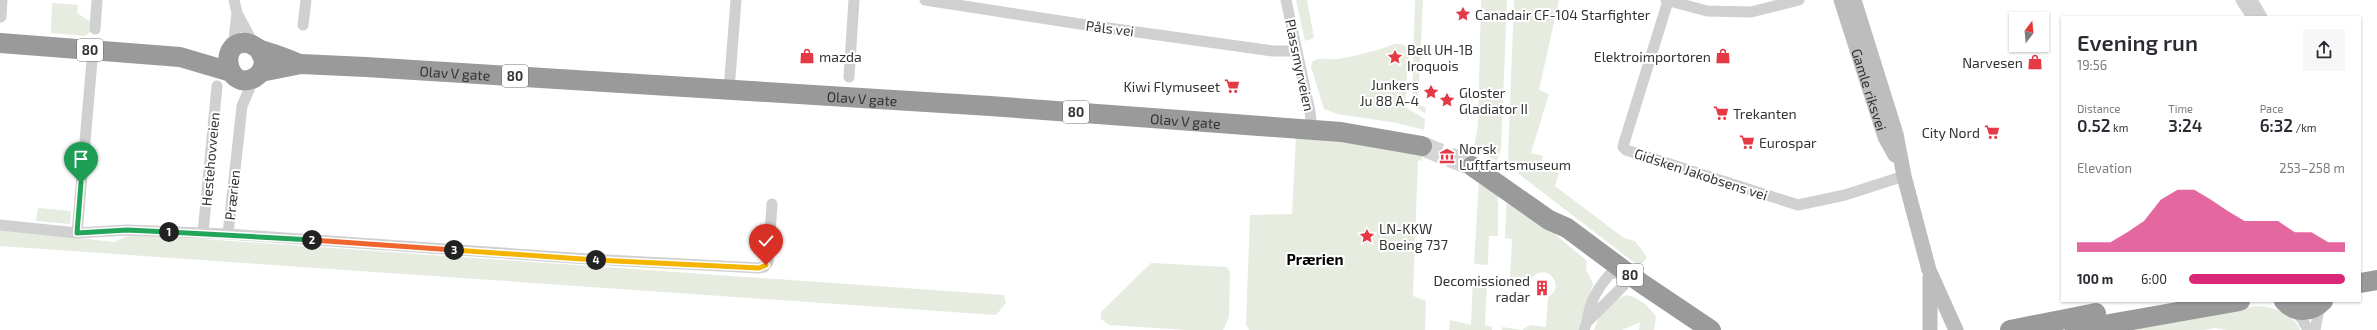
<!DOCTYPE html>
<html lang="en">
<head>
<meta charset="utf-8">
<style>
	:root { --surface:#fff; --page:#f7f7f7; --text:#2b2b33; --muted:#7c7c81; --accent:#db2777 }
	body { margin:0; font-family:"Exo 2",sans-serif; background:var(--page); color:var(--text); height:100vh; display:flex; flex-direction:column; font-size:15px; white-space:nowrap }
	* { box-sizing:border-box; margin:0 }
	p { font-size:13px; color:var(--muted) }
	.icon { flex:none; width:22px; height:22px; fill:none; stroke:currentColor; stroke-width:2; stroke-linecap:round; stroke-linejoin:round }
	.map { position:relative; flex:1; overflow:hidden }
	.panel { position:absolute; left:2061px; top:16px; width:300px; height:286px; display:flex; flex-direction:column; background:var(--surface); border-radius:0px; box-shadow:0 1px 3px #0004 }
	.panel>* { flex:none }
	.needle { width:26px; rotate:16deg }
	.buttons { position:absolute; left:2009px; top:12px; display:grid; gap:8px }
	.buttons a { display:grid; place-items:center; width:40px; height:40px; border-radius:0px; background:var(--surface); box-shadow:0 1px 3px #0004; font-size:20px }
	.pin { position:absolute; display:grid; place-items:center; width:34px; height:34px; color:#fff; margin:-41px -17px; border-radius:50% 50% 50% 0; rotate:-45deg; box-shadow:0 0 4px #0007 }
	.pin .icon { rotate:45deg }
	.km { position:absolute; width:20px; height:20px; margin:-10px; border-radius:50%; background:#222; color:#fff; font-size:11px; line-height:20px; text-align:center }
	.round { display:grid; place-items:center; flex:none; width:42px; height:42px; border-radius:0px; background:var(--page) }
	.head { display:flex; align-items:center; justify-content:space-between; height:68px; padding:0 16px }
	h1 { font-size:22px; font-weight:600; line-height:30px }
	.figures { display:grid; grid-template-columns:repeat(3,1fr); gap:6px; height:68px; padding:4px 16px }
	.figures div { display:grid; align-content:center }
	.figures b { font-size:17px; font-weight:600 }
	.figures small { font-size:11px; font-weight:400 }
	.figures p { font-size:11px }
	.chart { height:112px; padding:8px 16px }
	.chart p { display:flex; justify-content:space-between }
	.chart svg { width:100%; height:72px; margin-top:4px; fill:var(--accent); opacity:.7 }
	ul { padding:0 16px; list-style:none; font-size:13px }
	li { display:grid; grid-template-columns:64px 48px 1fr; align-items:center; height:30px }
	li i { height:10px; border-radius:5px; background:var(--accent) }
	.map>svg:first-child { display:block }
	.green { fill:#e6ecdf }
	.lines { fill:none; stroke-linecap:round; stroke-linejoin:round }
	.highway-tunnel { stroke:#d6d6d6; stroke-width:20; stroke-dasharray:20 10; stroke-linecap:butt }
	.street { stroke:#d0d0d0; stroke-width:11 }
	.secondary { stroke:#bdbdbd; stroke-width:15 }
	.highway { stroke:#9a9a9a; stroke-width:20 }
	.split-1-casing { stroke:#fff; stroke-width:8 }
	.split-2-casing { stroke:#fff; stroke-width:8 }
	.split-3-casing { stroke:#fff; stroke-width:8 }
	.split-4-casing { stroke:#fff; stroke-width:8 }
	.split-5-casing { stroke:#fff; stroke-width:8 }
	.split-1 { stroke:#22a559; stroke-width:5 }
	.split-2 { stroke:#22a559; stroke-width:5 }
	.split-3 { stroke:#f0652b; stroke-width:5 }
	.split-4 { stroke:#f5b400; stroke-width:5 }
	.split-5 { stroke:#f5b400; stroke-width:5 }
	.labels { text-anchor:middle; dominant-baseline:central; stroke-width:4; stroke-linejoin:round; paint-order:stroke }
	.shield { fill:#fff; stroke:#707070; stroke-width:1 }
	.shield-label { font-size:13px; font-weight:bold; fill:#333 }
	.poi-label { font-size:14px; fill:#333; stroke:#fff; text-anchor:start }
	.street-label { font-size:14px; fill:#333; stroke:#fff }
	.neighbourhood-label { font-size:15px; font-weight:bold; fill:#000; stroke:#fff }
</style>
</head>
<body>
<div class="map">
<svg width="2377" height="330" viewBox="0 0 2377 330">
	<rect width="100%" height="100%" fill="#fff"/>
	<!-- green -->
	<path class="green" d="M1296,0H1307L1314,38L1305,41Z
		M1415,0H1423L1418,104L1426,108L1425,114L1417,108L1412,98Z
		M1481,0H1507L1501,149L1497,161L1477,151L1474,148L1478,125Z
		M1514,0H1559L1539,90L1549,94L1531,153L1543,156L1539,169L1559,173L1555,186L1624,238L1635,241L1647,257L1640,267L1511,168L1508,157Z
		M52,3L78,5L77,13L91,22L90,32L85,36L51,33Z
		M1395,44H1401L1409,48L1405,107L1425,119L1424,130L1397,123L1337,114L1324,109L1311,67L1313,61C1321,57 1328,60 1337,59C1357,56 1375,51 1395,44Z
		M1296,135L1422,152V161L1418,160L1413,296L1426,301L1425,330H1249L1246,324L1250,215L1292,214Z
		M1479,179L1498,191V236H1489L1488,265L1474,264Z
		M1507,194L1587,261L1586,269L1593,284L1578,330H1502V327L1522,330L1530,325L1546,327L1548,297C1567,286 1546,261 1532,278L1510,277L1512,239L1505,238Z
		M38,208L71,211L70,224L36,221Z
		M0,229L114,242L132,234L1004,295L1006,303L996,315L86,252L0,246Z
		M1151,263L1227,267L1230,272L1229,317L1223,330H1187L1109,325L1101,319V312Z
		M1473,280L1487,281L1485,325L1492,327V330H1449L1450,320L1471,325Z
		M1627,295C1640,298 1649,306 1656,317L1654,330H1639L1640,322L1622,330H1594C1600,312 1609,300 1627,295Z
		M2256,306C2274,307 2292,312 2300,330H2226L2216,328L2202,330H2102Z"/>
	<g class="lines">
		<!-- highway-tunnel -->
		<path class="highway-tunnel" d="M1422,146L1472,166"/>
		<!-- street -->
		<path class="street" d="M234,0L237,13L254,45
			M925,0L1080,24L1273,51H1297
			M1286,0L1310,112L1312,130
			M1666,0L1707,11L1751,12L1799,0
			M2241,0L2252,17
			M2252,0L2262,17
			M1668,1L1624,143L1623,147L1626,150L1798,205L1845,195L1904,176
			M1,17L2,0
			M303,25L306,0
			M95,29L97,0
			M233,48L237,13
			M92,61L77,233L127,230L228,234
			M849,77L854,0
			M254,78L242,106L228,234L588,259L759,268L764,267L768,262L772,204
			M729,90L736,0
			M0,225L77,233
			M203,233L217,86
			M2293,309L2302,319L2308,330
			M1584,330C1588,321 1588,311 1592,302C1596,291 1603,282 1610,274L1625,271L1624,285L1589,320
			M2315,330L2320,304"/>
		<!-- secondary -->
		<g class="secondary">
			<path id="s1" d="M1841,0L1885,137L1895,155"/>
			<path d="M1854,0L1896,134L1904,176L1929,270L1956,330"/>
			<path d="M1930,277V330"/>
		</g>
		<!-- highway -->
		<g class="highway">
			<path d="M0,43L180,57L231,72"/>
			<path d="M259,49L264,60C264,67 261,74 254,78C226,92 217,40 247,43C253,44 256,48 261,50C274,54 287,58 299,64"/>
			<path id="s2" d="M261,72L301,64L366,67L990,106L1341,132L1422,146"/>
			<path d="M1472,166L1549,220L1567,228L1641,283L1711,330"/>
			<path d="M2360,283L2377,280"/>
			<path d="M2284,301C2295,313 2311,313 2323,301"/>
			<path d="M2010,330L2096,313"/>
			<path d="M2075,330L2240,301"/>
		</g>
	</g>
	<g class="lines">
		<!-- split-1 casing -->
		<g class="split-1-casing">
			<path id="split-1" d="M81,183L77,233L127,230L169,232"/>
		</g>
		<!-- split-2 casing -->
		<g class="split-2-casing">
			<path id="split-2" d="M169,232L312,240"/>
		</g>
		<!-- split-3 casing -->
		<g class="split-3-casing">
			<path id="split-3" d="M312,240L454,250"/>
		</g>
		<!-- split-4 casing -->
		<g class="split-4-casing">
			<path id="split-4" d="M454,250L596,260"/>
		</g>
		<!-- split-5 casing -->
		<g class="split-5-casing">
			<path id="split-5" d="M596,260L759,268L766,265"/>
		</g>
		<!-- split-1 -->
		<use href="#split-1" class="split-1"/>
		<!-- split-2 -->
		<use href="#split-2" class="split-2"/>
		<!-- split-3 -->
		<use href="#split-3" class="split-3"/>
		<!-- split-4 -->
		<use href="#split-4" class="split-4"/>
		<!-- split-5 -->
		<use href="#split-5" class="split-5"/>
	</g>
	<!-- icons -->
	<defs>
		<g id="sight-bare" transform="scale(1.2)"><path d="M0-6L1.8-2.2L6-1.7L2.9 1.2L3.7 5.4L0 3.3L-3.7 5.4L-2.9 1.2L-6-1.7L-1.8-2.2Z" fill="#e63946" stroke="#fff" stroke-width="2.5" paint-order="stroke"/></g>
		<g id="shop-bare" transform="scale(1.2)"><path d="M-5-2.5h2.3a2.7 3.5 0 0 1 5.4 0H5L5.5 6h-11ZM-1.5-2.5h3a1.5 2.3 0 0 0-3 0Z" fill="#e63946" stroke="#fff" stroke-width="2.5" paint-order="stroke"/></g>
		<g id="supermarket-bare" transform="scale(1.2)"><path d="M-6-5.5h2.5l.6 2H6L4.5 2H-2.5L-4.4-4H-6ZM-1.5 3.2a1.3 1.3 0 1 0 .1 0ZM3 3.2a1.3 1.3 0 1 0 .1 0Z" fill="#e63946" stroke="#fff" stroke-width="2.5" paint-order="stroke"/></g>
		<g id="museum-bare" transform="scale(1.2)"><path d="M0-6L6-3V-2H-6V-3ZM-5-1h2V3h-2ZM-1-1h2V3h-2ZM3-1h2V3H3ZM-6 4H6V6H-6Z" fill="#e63946" stroke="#fff" stroke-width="2.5" paint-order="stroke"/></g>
		<g id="building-bare" transform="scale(1.2)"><path d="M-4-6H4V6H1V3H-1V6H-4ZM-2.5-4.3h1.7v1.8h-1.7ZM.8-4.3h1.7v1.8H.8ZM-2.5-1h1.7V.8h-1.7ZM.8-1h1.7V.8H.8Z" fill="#e63946" stroke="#fff" stroke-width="2.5" paint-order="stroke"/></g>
	</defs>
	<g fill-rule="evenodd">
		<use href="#sight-bare" x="1463" y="14"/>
		<use href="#shop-bare" x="807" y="56"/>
		<use href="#shop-bare" x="1723" y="56"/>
		<use href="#sight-bare" x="1395" y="57"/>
		<use href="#shop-bare" x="2035" y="62"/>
		<use href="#supermarket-bare" x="1232" y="86"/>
		<use href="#sight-bare" x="1431" y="92"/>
		<use href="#sight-bare" x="1447" y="100"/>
		<use href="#supermarket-bare" x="1721" y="113"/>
		<use href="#supermarket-bare" x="1992" y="132"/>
		<use href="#supermarket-bare" x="1747" y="142"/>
		<use href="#museum-bare" x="1447" y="156"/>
		<use href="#sight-bare" x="1367" y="236"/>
		<use href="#building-bare" x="1542" y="288"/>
	</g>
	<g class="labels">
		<!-- shield labels -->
		<g class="shield">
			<rect x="77" y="39" width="26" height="22" rx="3"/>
			<rect x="502" y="65" width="26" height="22" rx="3"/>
			<rect x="1063" y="101" width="26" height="22" rx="3"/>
			<rect x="1617" y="264" width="26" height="22" rx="3"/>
		</g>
		<g class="shield-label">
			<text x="90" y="50">80</text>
			<text x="515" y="76">80</text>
			<text x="1076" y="112">80</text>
			<text x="1630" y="275">80</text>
		</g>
		<!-- poi labels -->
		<g class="poi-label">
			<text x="1475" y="14">Canadair CF-104 Starfighter</text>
			<text x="1407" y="49">Bell UH-1B<tspan x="1407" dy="16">Iroquois</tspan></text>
			<text x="819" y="56">mazda</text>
			<text x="1711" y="56" text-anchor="end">Elektroimportøren</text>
			<text x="2023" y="62" text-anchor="end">Narvesen</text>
			<text x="1419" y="84" text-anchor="end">Junkers<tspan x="1419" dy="16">Ju 88 A-4</tspan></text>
			<text x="1220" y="86" text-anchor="end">Kiwi Flymuseet</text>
			<text x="1459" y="92">Gloster<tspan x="1459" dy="16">Gladiator II</tspan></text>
			<text x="1733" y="113">Trekanten</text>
			<text x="1980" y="132" text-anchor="end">City Nord</text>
			<text x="1759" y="142">Eurospar</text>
			<text x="1459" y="148">Norsk<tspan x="1459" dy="16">Luftfartsmuseum</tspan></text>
			<text x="1379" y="228">LN-KKW<tspan x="1379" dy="16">Boeing 737</tspan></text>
			<text x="1530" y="280" text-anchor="end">Decomissioned<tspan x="1530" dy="16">radar</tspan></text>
		</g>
		<!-- street labels -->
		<g class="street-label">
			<text transform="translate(1110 28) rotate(7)">Påls vei</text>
			<text transform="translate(1300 65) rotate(78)">Plassmyrveien</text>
			<text stroke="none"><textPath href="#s2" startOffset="195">Olav V gate</textPath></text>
			<text stroke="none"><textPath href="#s1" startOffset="94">Gamle riksvei</textPath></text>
			<text stroke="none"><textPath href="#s2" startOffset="603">Olav V gate</textPath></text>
			<text stroke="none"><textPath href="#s2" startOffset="927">Olav V gate</textPath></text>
			<text transform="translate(210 159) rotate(-85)">Hestehovveien</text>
			<text transform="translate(1701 174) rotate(18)">Gidsken Jakobsens vei</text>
			<text transform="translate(232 195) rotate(-84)">Prærien</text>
		</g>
		<!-- neighbourhood labels -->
		<g class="neighbourhood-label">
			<text x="1315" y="259">Prærien</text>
		</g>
	</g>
</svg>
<div class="buttons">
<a><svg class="needle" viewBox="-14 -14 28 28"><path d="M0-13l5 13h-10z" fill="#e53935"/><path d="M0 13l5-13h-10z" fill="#7c7c81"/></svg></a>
</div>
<div class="pin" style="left:81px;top:183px;background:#1e9e55"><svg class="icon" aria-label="arrive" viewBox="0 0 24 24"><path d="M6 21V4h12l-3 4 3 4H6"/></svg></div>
<div class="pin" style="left:766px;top:265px;background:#d93025"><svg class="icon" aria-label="check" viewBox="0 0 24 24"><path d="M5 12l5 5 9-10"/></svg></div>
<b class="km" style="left:169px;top:232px">1</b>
<b class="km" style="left:312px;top:240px">2</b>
<b class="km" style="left:454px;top:250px">3</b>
<b class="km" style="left:596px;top:260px">4</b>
<section class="panel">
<div class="head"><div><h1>Evening run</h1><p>19:56</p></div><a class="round"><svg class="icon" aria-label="share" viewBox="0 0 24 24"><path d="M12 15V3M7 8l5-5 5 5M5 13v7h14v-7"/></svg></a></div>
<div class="figures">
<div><p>Distance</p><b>0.52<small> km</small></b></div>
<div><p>Time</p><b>3:24</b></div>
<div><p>Pace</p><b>6:32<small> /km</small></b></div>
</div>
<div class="chart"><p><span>Elevation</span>253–258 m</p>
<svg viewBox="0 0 160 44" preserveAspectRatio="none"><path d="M0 44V38L10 38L20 38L30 32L40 25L50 12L60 6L70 6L80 12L90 19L100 25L110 25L120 25L130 32L140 32L150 38L160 38V44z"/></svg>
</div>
<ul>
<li><b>100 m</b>6:00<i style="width:100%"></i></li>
</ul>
</section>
</div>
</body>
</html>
